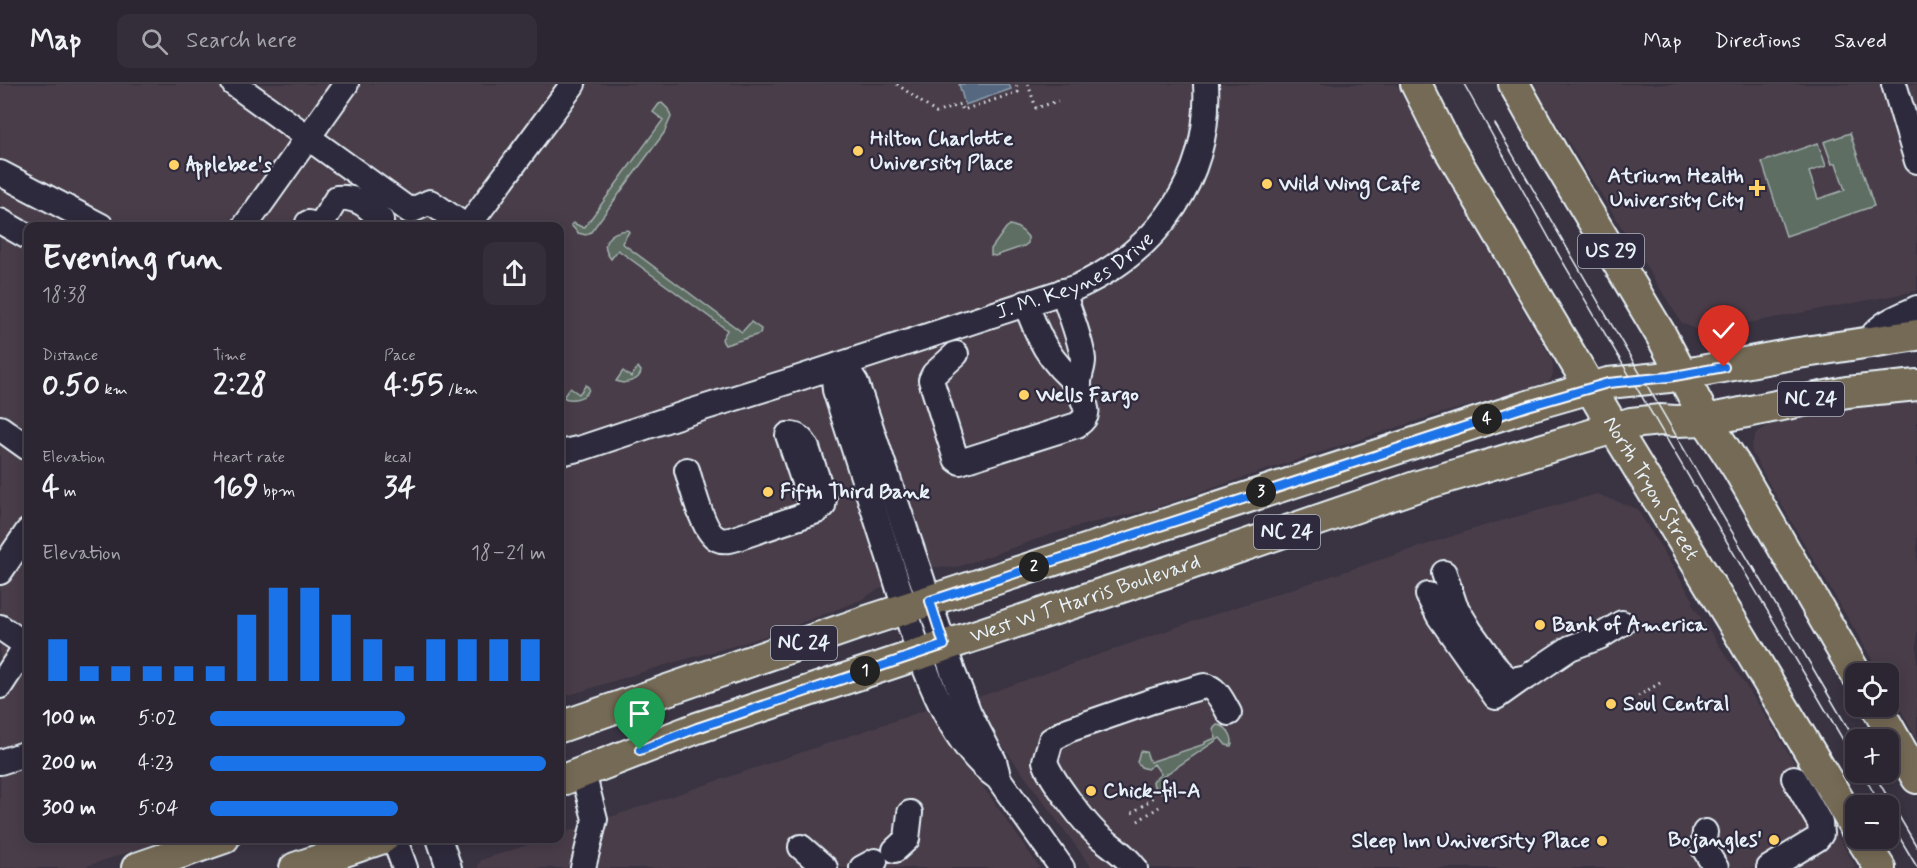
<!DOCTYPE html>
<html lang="en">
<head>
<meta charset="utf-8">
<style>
	:root { --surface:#2c2632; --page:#342e3a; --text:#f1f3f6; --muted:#a6a5ac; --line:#48434d; --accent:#1a73e8 }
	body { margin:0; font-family:Mynerve,sans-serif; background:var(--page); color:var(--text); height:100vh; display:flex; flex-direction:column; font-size:22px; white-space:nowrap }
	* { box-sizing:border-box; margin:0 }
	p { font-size:20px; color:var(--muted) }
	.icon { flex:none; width:33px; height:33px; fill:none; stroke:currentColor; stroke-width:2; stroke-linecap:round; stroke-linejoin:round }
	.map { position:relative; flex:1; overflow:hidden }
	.panel { position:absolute; left:24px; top:138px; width:540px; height:621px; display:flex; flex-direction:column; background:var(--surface); border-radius:12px; box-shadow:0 3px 15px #0003,0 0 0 2px var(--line) }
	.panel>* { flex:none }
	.controls { position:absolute; left:1845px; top:579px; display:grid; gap:12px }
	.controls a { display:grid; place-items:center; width:54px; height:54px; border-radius:12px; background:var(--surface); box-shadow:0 3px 15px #0003,0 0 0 2px var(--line); font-size:30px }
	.pin { position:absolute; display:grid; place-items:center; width:51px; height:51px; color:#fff; margin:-62px -26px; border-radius:50% 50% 50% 0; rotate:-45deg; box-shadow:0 0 6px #0007 }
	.pin .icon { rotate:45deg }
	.km { position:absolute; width:30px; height:30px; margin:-15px; border-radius:50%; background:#222; color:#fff; font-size:16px; line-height:30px; text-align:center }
	.round { display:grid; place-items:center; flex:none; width:63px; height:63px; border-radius:12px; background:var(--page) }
	.head { display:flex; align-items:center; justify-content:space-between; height:102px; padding:0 18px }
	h1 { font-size:33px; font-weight:700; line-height:45px }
	.figures { display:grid; grid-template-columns:repeat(3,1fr); gap:9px; height:102px; padding:6px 18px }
	.figures div { display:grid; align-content:center }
	.figures b { font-size:30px; font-weight:700 }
	.figures small { font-size:16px; font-weight:400 }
	.figures p { font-size:16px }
	.chart { height:168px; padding:12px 18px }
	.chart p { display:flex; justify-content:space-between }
	.chart svg { width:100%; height:108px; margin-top:6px; stroke:var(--accent); stroke-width:6 }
	ul { padding:0 18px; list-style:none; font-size:20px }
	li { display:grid; grid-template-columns:96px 72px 1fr; align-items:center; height:45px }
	li i { height:15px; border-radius:8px; background:var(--accent) }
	header { display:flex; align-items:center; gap:36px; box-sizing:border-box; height:84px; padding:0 30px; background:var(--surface); border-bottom:2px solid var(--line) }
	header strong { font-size:28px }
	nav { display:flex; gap:33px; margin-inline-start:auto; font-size:21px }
	.search { width:420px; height:54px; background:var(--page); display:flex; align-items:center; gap:15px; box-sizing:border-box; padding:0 21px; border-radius:12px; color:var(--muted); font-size:22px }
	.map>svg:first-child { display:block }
	.built { fill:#483e48 }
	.green { fill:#5e6e64; stroke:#a3b0ae; stroke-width:1.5 }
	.water { fill:#54687f; stroke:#8f9faf; stroke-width:1.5 }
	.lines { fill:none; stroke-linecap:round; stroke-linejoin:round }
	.minor-casing { stroke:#e8f1f8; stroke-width:28 }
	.major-casing { stroke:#e8f1f8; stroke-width:34 }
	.path { stroke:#e8f1f8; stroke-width:3; stroke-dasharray:1.5 4.5; stroke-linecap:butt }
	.minor { stroke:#2f2a3d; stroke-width:24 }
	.major { stroke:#746b55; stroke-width:30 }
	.tram { stroke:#e8f1f8; stroke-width:1.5 }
	.route-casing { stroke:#fff; stroke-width:12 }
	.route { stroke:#1a73e8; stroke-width:8 }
	.poi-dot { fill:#ffd166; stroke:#2f2a3d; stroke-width:2 }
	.labels { text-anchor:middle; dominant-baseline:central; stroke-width:4.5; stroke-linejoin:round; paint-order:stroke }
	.shield { fill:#2f2a3d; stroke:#b0b5c0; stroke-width:1.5 }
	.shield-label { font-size:20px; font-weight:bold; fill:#e8f1f8 }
	.poi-label { font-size:21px; font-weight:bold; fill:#e8f1f8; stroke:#2f2a3d; text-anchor:start }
	.street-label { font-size:21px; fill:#e8f1f8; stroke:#2f2a3d }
</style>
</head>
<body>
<header>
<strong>Map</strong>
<div class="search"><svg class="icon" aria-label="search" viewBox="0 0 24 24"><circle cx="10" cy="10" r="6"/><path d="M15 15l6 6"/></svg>Search here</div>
<nav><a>Map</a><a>Directions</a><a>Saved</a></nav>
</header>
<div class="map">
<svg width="1917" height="784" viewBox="0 0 1917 784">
	<rect width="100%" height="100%" fill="#3a3342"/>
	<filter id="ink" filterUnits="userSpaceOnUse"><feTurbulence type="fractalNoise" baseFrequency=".0167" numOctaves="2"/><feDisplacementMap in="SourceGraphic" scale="12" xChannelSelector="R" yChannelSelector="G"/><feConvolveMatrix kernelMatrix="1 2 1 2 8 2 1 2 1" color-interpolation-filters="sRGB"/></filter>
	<g filter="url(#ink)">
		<!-- built -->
		<path class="built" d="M0,0H959L966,21L1011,5L1009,0H1396L1448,97L1549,270L1553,280V290L1551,295L1544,303L1530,308L1507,311L1435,331L1254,390L1149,426L1087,440L1046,452L955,484L934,483L875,507L861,516L778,548L730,563L665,581L560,614V142H28V754L168,755L81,784H0Z
			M1532,0H1917V207L1700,248L1681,238Z
			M1917,316V656L1889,604L1888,590L1880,589L1768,398L1752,369L1751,364L1756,349L1769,341L1831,326Z
			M1597,410L1637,425L1694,517L1692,520L1771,640L1857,784H1092L996,653L978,613L1194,537L1483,442Z
			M929,625L1040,784H477L481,776L546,755L560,754V750Z"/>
		<!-- green -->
		<path class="green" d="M662,19L668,25L671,33L664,49L591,148L586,151L578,149L571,141L573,139L584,144L663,36L653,28L659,20Z
			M1850,49L1874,122L1786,152L1762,78L1818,59L1826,82L1809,88L1818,115L1845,106L1836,79L1832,80L1824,58Z
			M1010,141C1017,142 1024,148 1028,153V159L1024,162L995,172L991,171V165L1006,144Z
			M628,146L629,148L622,159L742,248L751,238L761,245L760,250L725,261L723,258L722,255L727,246L618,166L611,175C598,159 610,147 628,146Z
			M638,283L641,287C640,296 631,297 623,299L616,297L623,287L631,293Z
			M586,301L589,304C588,314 571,318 563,313L570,304L579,310Z
			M1217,641C1226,641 1235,653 1231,662L1226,661L1220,654L1162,693L1168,703L1165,709C1158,709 1153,704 1153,697L1161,690L1154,680L1147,685L1141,683L1137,678L1140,667L1146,668L1150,678L1205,660V658L1216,654L1213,645Z"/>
		<!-- water -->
		<path class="water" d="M959,0H1009L1011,5L965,21Z"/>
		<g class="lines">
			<!-- minor casing -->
			<g class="minor-casing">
				<g id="minor">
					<path d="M234,0L410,127L430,118L465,142"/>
					<path d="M1894,0L1917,77"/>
					<path d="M0,89L101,142"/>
					<path d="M0,137L28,153"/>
					<path d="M308,139L320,142L337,114C357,112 368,122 381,136V142"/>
					<path d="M245,142L346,0"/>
					<path d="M468,142L573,0"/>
					<path d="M1026,219C1037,252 1050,279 1078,300"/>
					<path d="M1867,260C1878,239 1897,234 1917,224"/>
					<path d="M956,270L934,290L931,296L956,375L960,378L1077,341C1098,327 1077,315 1079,299C1079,291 1083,284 1083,276C1082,258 1068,225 1063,207"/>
					<path d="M839,281L834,294L835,306C852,360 870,413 887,467C910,536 935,651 998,694L1062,784"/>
					<path d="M839,281L849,288L856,299L953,588L969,629L994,677L997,688"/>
					<path d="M0,344L28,364"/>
					<path id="s1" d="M560,369L582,364L690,328L790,297L1077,203C1160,165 1211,93 1206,0"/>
					<path d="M687,386C692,402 703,449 718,455C724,458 731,456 737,454L817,427L823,422L824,414L807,364C803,356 797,350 788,351L814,428"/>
					<path d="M0,488L28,447"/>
					<path d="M1444,489L1455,522L1470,547L1498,586L1506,593L1513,596L1527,593L1570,564L1599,553L1622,539"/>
					<path d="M1428,511L1439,532L1496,613L1520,596"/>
					<path d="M0,543L16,554L28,559L0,602"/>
					<path d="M0,678L28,669"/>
					<path d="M1705,748L1703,763L1716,784"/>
					<path d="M394,754L405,784"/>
					<path d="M439,754L449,784"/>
					<path d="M801,763L825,784"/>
					<path d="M895,766L907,755L910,729"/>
					<path d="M583,784L595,735L583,689"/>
					<path d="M862,784L875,777"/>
					<path d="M1135,784C1125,771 1113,763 1100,753C1086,741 1049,693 1045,677L1051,656L1068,646L1152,617L1204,602C1217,603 1223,619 1229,629"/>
					<path d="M1769,784L1817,755L1821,750L1820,739L1794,694"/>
				</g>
			</g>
			<!-- major casing -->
			<g class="major-casing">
				<g id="major">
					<path id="s2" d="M1416,0L1445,58L1614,344L1730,534L1856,745"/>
					<path d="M1514,0L1553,70L1661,251L1706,336L1738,385L1856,590"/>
					<path d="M1876,622L1917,694"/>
					<path d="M560,643L864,538L1528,322L1608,299L1669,293L1792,270L1917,251"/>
					<path id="s3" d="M560,697L697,644L1173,486L1415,403L1631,339L1660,336L1676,337L1706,336L1847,308L1917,301"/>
					<path d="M1861,754L1880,784"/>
					<path d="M137,784L224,754"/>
					<path d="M295,784L383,754"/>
				</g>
			</g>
			<!-- path -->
			<path class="path" d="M897,0L936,29L960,20L963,26L1018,8L1016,0
				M1028,0L1036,24L1058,17
				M1638,612L1660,599
				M1132,729L1153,714
				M1138,737L1159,723"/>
			<!-- minor -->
			<use href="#minor" class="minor"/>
			<!-- major -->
			<use href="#major" class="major"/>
			<!-- tram -->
			<path class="tram" d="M1464,0L1553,161L1856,678
				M1495,40L1756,489
				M1753,482L1856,658
				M1862,688L1881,722
				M1873,688L1917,763
				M1888,734L1917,783"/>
		</g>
	</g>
	<g class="lines" filter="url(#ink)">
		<!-- route casing -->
		<g class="route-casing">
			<path id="route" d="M640,666L697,644L944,561L930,517L1528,322L1608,299L1669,293L1724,283"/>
		</g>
		<!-- route -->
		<use href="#route" class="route"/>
	</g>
	<!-- markers -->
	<g class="poi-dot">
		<circle cx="858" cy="67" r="6"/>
		<circle cx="174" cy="81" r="6"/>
		<circle cx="1267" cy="100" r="6"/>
		<path d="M1754 95h6v6h6v6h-6v6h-6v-6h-6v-6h6z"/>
		<circle cx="1024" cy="311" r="6"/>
		<circle cx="768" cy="408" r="6"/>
		<circle cx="1540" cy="541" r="6"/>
		<circle cx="1611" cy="620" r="6"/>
		<circle cx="1091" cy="707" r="6"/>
		<circle cx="1774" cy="756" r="6"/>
		<circle cx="1602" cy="757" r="6"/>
	</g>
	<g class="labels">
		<!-- shield labels -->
		<g class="shield">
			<rect x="1578" y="150" width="66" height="34" rx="4.5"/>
			<rect x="1778" y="298" width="66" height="34" rx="4.5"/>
			<rect x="1254" y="431" width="66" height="34" rx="4.5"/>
			<rect x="771" y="542" width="66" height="34" rx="4.5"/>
		</g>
		<g class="shield-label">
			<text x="1611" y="167">US 29</text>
			<text x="1811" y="315">NC 24</text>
			<text x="1287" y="448">NC 24</text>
			<text x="804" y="559">NC 24</text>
		</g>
		<!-- poi labels -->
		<g class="poi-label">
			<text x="870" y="55">Hilton Charlotte<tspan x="870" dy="24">University Place</tspan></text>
			<text x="186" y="81">Applebee's</text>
			<text x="1744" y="92" text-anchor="end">Atrium Health<tspan x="1744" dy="24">University City</tspan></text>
			<text x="1279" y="100">Wild Wing Cafe</text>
			<text x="1036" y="311">Wells Fargo</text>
			<text x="780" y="408">Fifth Third Bank</text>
			<text x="1552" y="541">Bank of America</text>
			<text x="1623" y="620">Soul Central</text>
			<text x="1103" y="707">Chick-fil-A</text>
			<text x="1762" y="756" text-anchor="end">Bojangles'</text>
			<text x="1590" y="757" text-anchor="end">Sleep Inn University Place</text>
		</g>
		<!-- street labels -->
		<g class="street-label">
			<text stroke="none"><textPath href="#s1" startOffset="546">J. M. Keynes Drive</textPath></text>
			<text stroke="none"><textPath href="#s2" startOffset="468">North Tryon Street</textPath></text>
			<text stroke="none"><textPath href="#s3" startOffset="556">West W T Harris Boulevard</textPath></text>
		</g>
	</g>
</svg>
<div class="controls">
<a><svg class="icon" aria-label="locate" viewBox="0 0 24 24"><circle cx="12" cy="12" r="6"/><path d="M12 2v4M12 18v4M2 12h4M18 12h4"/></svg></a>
<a>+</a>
<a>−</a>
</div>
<div class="pin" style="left:640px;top:666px;background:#1e9e55"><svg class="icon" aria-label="arrive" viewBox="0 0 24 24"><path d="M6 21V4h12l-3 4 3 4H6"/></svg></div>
<div class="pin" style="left:1724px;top:283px;background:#d93025"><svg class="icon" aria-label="check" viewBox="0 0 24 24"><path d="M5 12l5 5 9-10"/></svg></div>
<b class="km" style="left:865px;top:587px">1</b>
<b class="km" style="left:1034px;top:483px">2</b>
<b class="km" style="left:1261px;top:408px">3</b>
<b class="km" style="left:1487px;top:335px">4</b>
<section class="panel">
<div class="head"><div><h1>Evening run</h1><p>18:38</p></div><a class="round"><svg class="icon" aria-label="share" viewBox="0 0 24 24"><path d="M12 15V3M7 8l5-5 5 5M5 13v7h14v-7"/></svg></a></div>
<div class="figures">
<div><p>Distance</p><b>0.50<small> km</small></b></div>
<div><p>Time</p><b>2:28</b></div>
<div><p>Pace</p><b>4:55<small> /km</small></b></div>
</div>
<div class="figures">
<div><p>Elevation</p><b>4<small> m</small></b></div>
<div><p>Heart rate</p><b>169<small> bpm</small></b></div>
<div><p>kcal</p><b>34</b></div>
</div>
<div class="chart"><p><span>Elevation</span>18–21 m</p>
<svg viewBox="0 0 160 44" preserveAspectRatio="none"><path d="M5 44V27M15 44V38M25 44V38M35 44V38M45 44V38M55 44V38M65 44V17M75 44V6M85 44V6M95 44V17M105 44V27M115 44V38M125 44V27M135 44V27M145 44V27M155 44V27"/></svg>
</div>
<ul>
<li><b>100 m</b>5:02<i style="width:58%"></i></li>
<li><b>200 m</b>4:23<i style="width:100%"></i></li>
<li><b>300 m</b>5:04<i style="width:56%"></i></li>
</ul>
</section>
</div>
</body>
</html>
